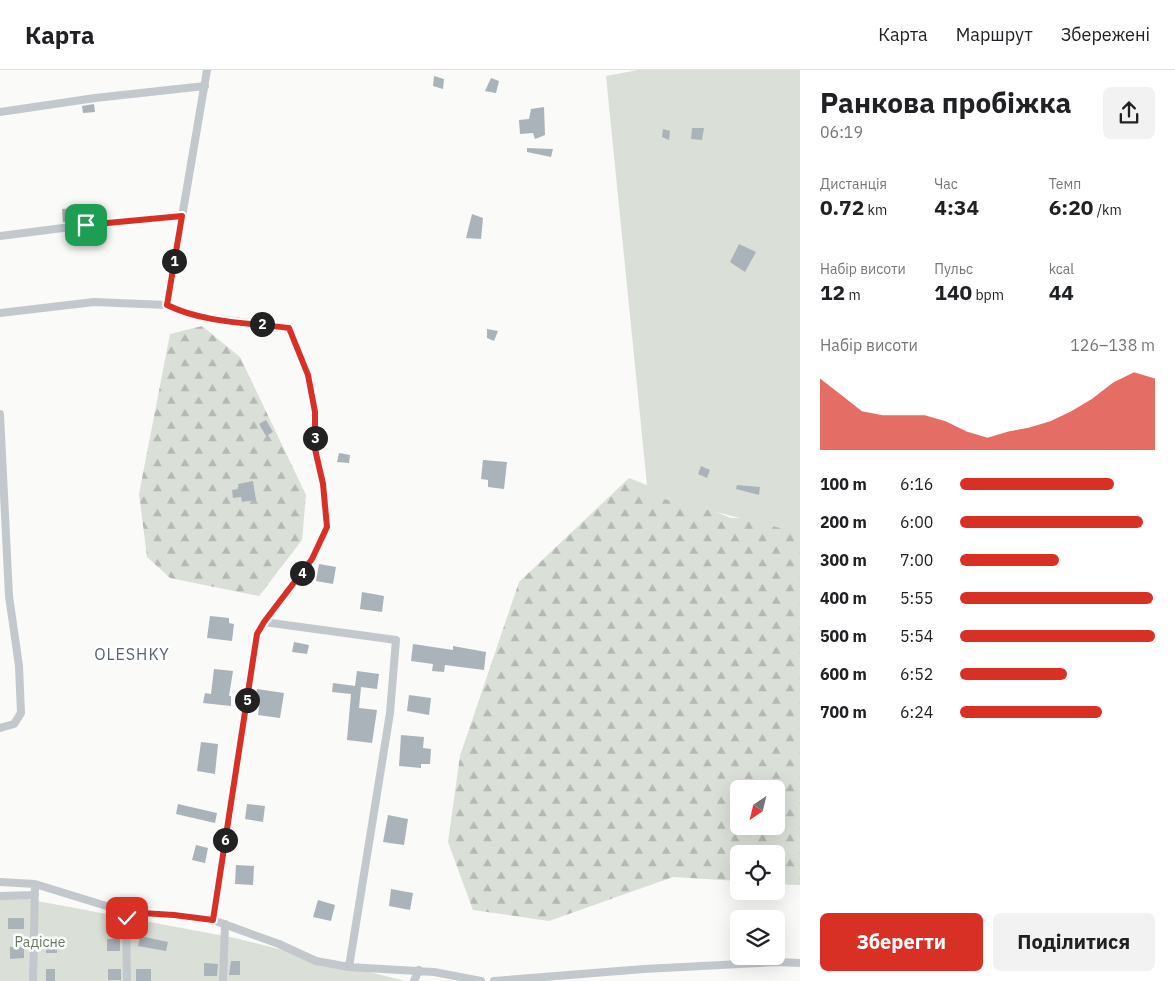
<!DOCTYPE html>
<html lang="uk">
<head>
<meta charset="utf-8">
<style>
	:root { --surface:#fff; --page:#f2f2f2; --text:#202124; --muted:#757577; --line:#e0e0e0; --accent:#d93025 }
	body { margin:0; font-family:"IBM Plex Sans",sans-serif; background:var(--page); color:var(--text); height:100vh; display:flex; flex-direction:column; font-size:19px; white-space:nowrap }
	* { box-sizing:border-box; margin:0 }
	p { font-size:16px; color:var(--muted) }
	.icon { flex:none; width:28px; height:28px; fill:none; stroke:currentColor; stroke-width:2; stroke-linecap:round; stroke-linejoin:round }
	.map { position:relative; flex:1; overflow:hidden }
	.side { display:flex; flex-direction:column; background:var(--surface); width:375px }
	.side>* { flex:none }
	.needle { width:32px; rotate:215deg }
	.controls { position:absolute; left:730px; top:710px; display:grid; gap:10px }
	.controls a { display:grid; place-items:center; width:55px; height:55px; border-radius:8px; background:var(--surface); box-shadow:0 5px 20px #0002; font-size:25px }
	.pin { position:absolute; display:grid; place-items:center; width:42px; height:42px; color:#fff; margin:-21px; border-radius:10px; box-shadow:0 2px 8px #0006 }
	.km { position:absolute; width:25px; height:25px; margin:-12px; border-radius:50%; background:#222; color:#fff; font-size:14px; line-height:25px; text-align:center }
	.round { display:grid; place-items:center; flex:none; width:52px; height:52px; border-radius:8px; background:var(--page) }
	.headline { display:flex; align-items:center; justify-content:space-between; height:85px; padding:0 20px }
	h1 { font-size:28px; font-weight:800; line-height:38px }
	.metrics { display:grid; grid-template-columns:repeat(3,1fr); gap:8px; height:85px; padding:5px 20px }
	.metrics div { display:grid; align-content:center }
	.metrics b { font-size:21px; font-weight:800 }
	.metrics small { font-size:14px; font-weight:400 }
	.metrics p { font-size:14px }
	.chart { height:140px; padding:10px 20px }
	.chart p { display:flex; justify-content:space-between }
	.chart svg { width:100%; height:90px; margin-top:5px; fill:var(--accent); opacity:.7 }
	.button { display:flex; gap:10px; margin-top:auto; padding:10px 20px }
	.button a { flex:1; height:58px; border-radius:8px; background:var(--accent); color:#fff; font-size:20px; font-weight:800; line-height:58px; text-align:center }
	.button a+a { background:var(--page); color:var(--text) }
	ul { padding:0 20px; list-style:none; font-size:16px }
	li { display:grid; grid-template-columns:80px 60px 1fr; align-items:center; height:38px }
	li i { height:12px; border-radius:6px; background:var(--accent) }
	header { display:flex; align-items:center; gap:30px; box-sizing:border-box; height:70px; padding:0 25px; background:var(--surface); border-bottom:1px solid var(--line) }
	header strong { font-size:24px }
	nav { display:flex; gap:28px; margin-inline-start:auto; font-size:18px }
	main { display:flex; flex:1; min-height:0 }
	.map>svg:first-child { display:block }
	.forest { fill:url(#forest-firs); fill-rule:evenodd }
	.garden { fill:#dadfd7 }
	.building { fill:#aab3b9 }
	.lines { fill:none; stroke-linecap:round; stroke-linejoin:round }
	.minor { stroke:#c3c8cc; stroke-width:8 }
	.route-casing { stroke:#fff; stroke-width:10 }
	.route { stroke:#d93025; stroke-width:6 }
	.labels { text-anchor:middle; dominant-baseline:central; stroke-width:5; stroke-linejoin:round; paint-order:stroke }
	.park-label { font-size:14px; fill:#687a64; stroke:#fff }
	.quarter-label { font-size:16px; letter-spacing:1px; fill:#57646e; stroke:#fff }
</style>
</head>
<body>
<header>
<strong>Карта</strong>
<nav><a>Карта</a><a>Маршрут</a><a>Збережені</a></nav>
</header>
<main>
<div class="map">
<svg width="800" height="911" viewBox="0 0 800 911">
	<defs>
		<pattern id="forest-firs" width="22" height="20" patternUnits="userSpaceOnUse" patternTransform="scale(1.25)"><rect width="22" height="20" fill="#dadfd7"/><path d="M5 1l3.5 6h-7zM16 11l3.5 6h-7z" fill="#b4b9b4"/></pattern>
	</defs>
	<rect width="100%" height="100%" fill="#fafaf8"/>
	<!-- forest -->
	<path class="forest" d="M202,256L240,287L306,425L302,470L259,526L170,508L147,487L139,424L170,264Z
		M629,408L731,448L800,449V815L776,814V784H739V811L673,807L549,851L473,840L448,772L460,686L519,512ZM739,719H776V756H739Z"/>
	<!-- garden -->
	<path class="garden" d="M638,0H800V463L648,425L606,6Z
		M0,824L235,868L405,911H0Z"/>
	<!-- building -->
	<path class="building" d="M434,6L444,9L443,19L433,16Z
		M491,8L499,11L496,23L485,21Z
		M94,34L95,42L83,43L82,36Z
		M544,37L545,65L535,69L533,63L520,64L519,50L529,49L531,39Z
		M692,58H704L702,70L691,69Z
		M663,59L670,61L669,70L662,67Z
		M527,78L553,79L551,87L527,82Z
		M75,138L77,151L63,152L62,139Z
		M472,144L483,148L481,169L466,168Z
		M739,174L756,182L745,202L730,192Z
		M487,259L498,261L494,271L487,268Z
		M266,350L273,362L266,366L259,354Z
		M339,383L350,385L349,393L337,392Z
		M483,390L507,392L504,419L488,417V410L481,409Z
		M701,396L710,400L707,408L698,404Z
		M253,411L256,430L242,432L241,427L233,428L232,420L239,419L238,414Z
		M737,415L760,417L759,425L736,419Z
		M319,494L336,497L333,514L316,511Z
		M362,522L384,526L382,542L360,539Z
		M210,546L229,548V553L234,554L232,571L207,568Z
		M294,572L309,575L307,584L292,582Z
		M413,574L453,580V576L486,582L484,600L445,595L444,602L432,601L433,594L411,591Z
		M214,599L233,601L229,626H231V636L203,633L205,623L211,624Z
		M357,601L379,604L377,619L361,617L359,638L377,640L372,673L347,670L351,624L332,622L333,613L355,616Z
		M257,619L284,623L280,648L258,645L260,630L255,629Z
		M409,625L431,628L429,645L407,641Z
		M401,665L424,667L423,678L431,679L430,694H421V698L399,696Z
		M201,672L218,674L215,704L197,701Z
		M178,734L217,743L215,753L176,744Z
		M247,734L265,736L263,752L245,749Z
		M388,745L408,749L404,775L383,772Z
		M196,775L208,778L205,793L192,790Z
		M236,795L254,796L253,815L235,814Z
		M391,819L413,823L410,840L389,836Z
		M318,830L335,835L331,851L313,847Z
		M8,848H24V859H8Z
		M140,866L168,872L166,881L138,876Z
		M107,869H120V881H107Z
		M46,873H57V883H46Z
		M10,877H24V888L10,889Z
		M231,891H240V905H229Z
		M204,893L218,894L217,906H204Z
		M46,899H55V911H46Z
		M108,899H121V910H108Z
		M136,899H151V911H136Z"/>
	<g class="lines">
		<!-- minor -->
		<path class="minor" d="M0,42L95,28L205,16
			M0,166L86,155L182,145
			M167,235L207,0
			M0,243L94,232L167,235L179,241L202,247L289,258L308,305L315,342V379L323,414L327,457L312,489L264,552L257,564L213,850
			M0,344L9,526L19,596L21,643L14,654L0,658
			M264,552L396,570L390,643L349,897
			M0,812L35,814L126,842L174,845L213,850L279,874L316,891L349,897L434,902L481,911
			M0,826L35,825
			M126,842L127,911
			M33,911L35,814
			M223,911L225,854
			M414,911L419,900
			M494,911L644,899L777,892L800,893"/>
	</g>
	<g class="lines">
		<!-- route casing -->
		<g class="route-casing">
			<path id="route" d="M86,155L182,146L167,235C204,253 249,253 289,258L308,305L315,342V379L323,414L327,457L312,489L264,552L257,564L213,850L174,845L126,842L127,848"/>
		</g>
		<!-- route -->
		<use href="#route" class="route"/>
	</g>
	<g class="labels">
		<!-- park labels -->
		<g class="park-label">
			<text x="40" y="872">Радісне</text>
		</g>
		<!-- quarter labels -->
		<g class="quarter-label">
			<text x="132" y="584">OLESHKY</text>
		</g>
	</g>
</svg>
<div class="controls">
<a><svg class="needle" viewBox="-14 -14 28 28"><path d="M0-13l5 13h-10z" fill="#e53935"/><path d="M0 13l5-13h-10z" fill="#757577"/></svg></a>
<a><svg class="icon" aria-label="locate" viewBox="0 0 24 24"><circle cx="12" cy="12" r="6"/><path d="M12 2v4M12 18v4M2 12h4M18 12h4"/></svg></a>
<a><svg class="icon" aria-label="layers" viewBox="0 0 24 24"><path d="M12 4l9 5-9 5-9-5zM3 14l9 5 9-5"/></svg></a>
</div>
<div class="pin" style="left:86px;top:155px;background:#1e9e55"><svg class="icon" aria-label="arrive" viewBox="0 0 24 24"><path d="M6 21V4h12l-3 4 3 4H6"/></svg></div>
<div class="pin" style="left:127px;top:848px;background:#d93025"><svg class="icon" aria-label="check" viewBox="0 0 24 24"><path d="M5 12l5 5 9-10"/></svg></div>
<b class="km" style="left:174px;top:191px">1</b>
<b class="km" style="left:262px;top:254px">2</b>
<b class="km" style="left:315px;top:368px">3</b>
<b class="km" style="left:302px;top:503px">4</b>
<b class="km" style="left:247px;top:630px">5</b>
<b class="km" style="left:225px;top:770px">6</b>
</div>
<section class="side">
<div class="headline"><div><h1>Ранкова пробіжка</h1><p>06:19</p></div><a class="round"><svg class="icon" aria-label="share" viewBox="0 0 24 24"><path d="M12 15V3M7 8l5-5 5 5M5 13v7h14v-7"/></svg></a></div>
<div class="metrics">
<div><p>Дистанція</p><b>0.72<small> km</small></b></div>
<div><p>Час</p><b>4:34</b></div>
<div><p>Темп</p><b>6:20<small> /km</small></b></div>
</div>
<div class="metrics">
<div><p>Набір висоти</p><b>12<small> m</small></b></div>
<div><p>Пульс</p><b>140<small> bpm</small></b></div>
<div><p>kcal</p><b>44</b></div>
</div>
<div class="chart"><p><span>Набір висоти</span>126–138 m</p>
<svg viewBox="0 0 160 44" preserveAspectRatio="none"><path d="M0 44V9L10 17L20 25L30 27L40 27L50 27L60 30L70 35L80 38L90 35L100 33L110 30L120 25L130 19L140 11L150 6L160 9V44z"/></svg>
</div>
<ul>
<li><b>100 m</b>6:16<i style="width:79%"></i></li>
<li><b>200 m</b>6:00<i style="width:94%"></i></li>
<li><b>300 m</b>7:00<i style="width:51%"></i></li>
<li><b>400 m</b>5:55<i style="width:99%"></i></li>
<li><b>500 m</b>5:54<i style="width:100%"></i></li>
<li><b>600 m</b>6:52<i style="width:55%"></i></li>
<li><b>700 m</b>6:24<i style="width:73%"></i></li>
</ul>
<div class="button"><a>Зберегти</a><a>Поділитися</a></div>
</section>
</main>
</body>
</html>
